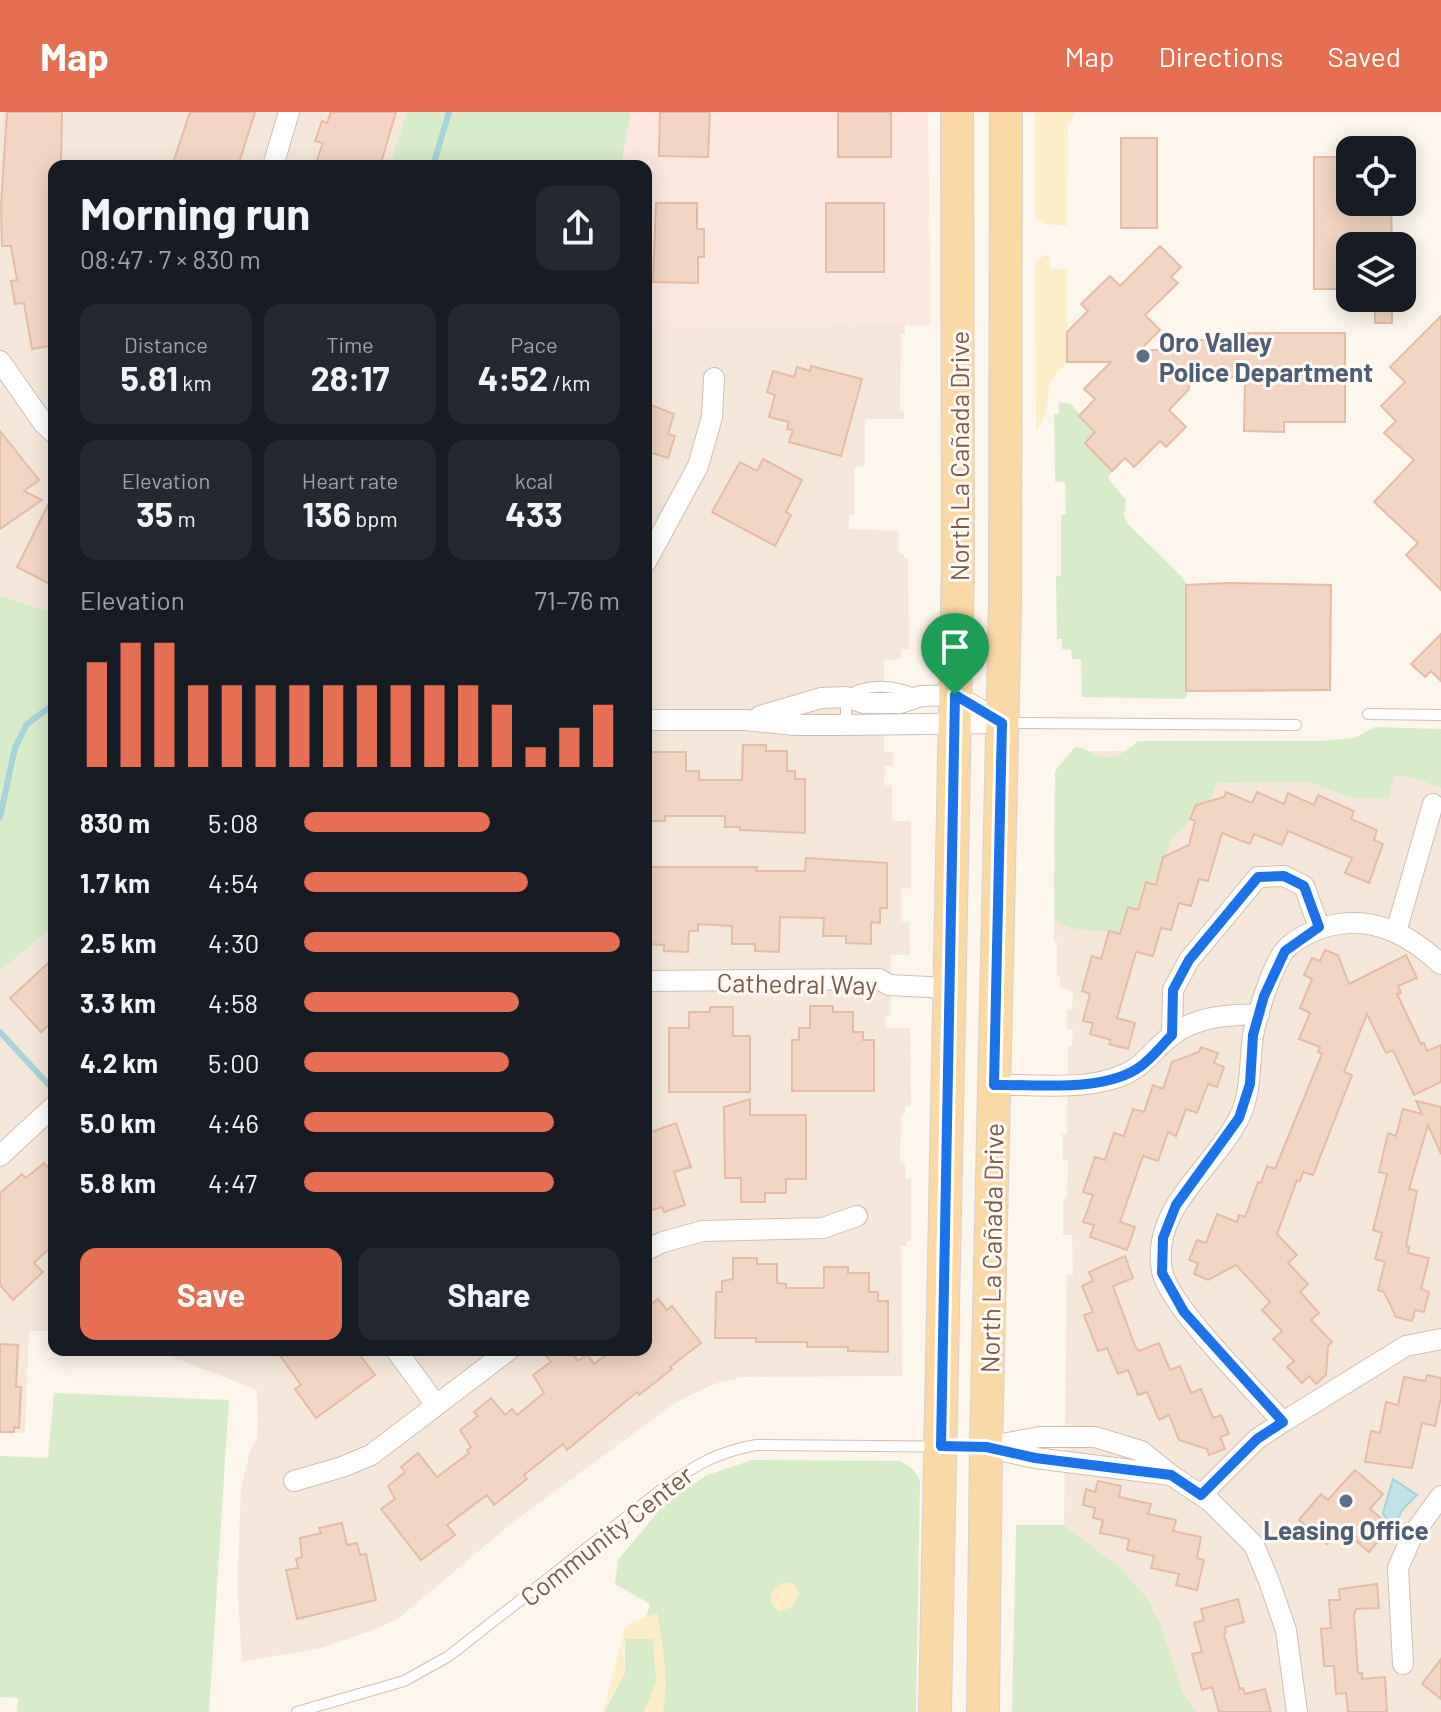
<!DOCTYPE html>
<html lang="en">
<head>
<meta charset="utf-8">
<style>
	:root { --surface:#171b24; --page:#242831; --text:#f1f3f6; --muted:#9ea1a6; --accent:#e76f51 }
	body { margin:0; font-family:Barlow,sans-serif; background:var(--page); color:var(--text); height:100vh; display:flex; flex-direction:column; font-size:30px; white-space:nowrap }
	* { box-sizing:border-box; margin:0 }
	p { font-size:26px; color:var(--muted) }
	.icon { flex:none; width:44px; height:44px; fill:none; stroke:currentColor; stroke-width:2; stroke-linecap:round; stroke-linejoin:round }
	.map { position:relative; flex:1; overflow:hidden }
	.side { position:absolute; left:48px; top:48px; width:604px; height:1196px; display:flex; flex-direction:column; background:var(--surface); border-radius:16px; box-shadow:0 4px 20px #0003 }
	.side>* { flex:none }
	.controls { position:absolute; left:1336px; top:24px; display:grid; gap:16px }
	.controls a { display:grid; place-items:center; width:80px; height:80px; border-radius:16px; background:var(--surface); box-shadow:0 4px 20px #0003; font-size:40px }
	.pin { position:absolute; display:grid; place-items:center; width:68px; height:68px; color:#fff; margin:-82px -34px; border-radius:50% 50% 50% 0; rotate:-45deg; box-shadow:0 0 8px #0007 }
	.pin .icon { rotate:45deg }
	.round { display:grid; place-items:center; flex:none; width:84px; height:84px; border-radius:16px; background:var(--page) }
	.head { display:flex; align-items:center; justify-content:space-between; height:136px; padding:0 32px }
	h1 { font-size:44px; font-weight:700; line-height:60px }
	.figures { display:grid; grid-template-columns:repeat(3,1fr); gap:12px; height:136px; padding:8px 32px }
	.figures div { display:grid; align-content:center; border-radius:16px; background:var(--page); text-align:center }
	.figures b { font-size:34px; font-weight:700 }
	.figures small { font-size:22px; font-weight:400 }
	.figures p { font-size:22px }
	.chart { height:224px; padding:16px 32px }
	.chart p { display:flex; justify-content:space-between }
	.chart svg { width:100%; height:144px; margin-top:8px; stroke:var(--accent); stroke-width:6 }
	.action { display:flex; gap:16px; margin-top:auto; padding:16px 32px }
	.action a { flex:1; height:92px; border-radius:16px; background:var(--accent); color:#fff; font-size:32px; font-weight:700; line-height:92px; text-align:center }
	.action a+a { background:var(--page); color:var(--text) }
	ul { padding:0 32px; list-style:none; font-size:26px }
	li { display:grid; grid-template-columns:128px 96px 1fr; align-items:center; height:60px }
	li i { height:20px; border-radius:10px; background:var(--accent) }
	header { display:flex; align-items:center; gap:48px; box-sizing:border-box; height:112px; padding:0 40px; background:var(--accent); color:#fff }
	header strong { font-size:38px }
	nav { display:flex; gap:44px; margin-inline-start:auto; font-size:28px }
	.map>svg:first-child { display:block }
	.residential { fill:#f5e8da }
	.commercial { fill:#fde8e0 }
	.green { fill:#d8ecc9 }
	.sand { fill:#fcefc7 }
	.water { fill:#bfe3e8; stroke:#a5d3da; stroke-width:2 }
	.lines { fill:none; stroke-linecap:round; stroke-linejoin:round }
	.stream { stroke:#a5d3da; stroke-width:6 }
	.building { fill:#f3d5c3; stroke:#e6bba3; stroke-width:2 }
	.lane-casing { stroke:#d1beb0; stroke-width:12 }
	.street-casing { stroke:#d1beb0; stroke-width:22 }
	.primary-casing { stroke:#dad1cd; stroke-width:34 }
	.lane { stroke:#fff; stroke-width:10 }
	.street { stroke:#fff; stroke-width:20 }
	.primary { stroke:#fbd9a5; stroke-width:32 }
	.route-casing { stroke:#fff; stroke-width:16 }
	.route { stroke:#1a73e8; stroke-width:10 }
	.service-dot { fill:#5c6f8a; stroke:#fffaf3; stroke-width:3 }
	.labels { text-anchor:middle; dominant-baseline:central; stroke-width:6; stroke-linejoin:round; paint-order:stroke }
	.service-label { font-size:26px; font-weight:bold; fill:#4e5e75; stroke:#fffaf3; text-anchor:start }
	.street-label { font-size:26px; fill:#7a5c4d; stroke:#fffaf3 }
</style>
</head>
<body>
<header>
<strong>Map</strong>
<nav><a>Map</a><a>Directions</a><a>Saved</a></nav>
</header>
<div class="map">
<svg width="1441" height="1600" viewBox="0 0 1441 1600">
	<rect width="100%" height="100%" fill="#fdf6ec"/>
	<!-- residential -->
	<path class="residential" d="M0,0H407L389,54H54V501L0,484Z
		M905,213V222H901L900,299L904,300V307H865V354L854,355V403H849V417L899,419V441L904,442V446L908,447L909,537H901V547L884,548V640H893V654H885L884,673H892V709H911V776L901,777V809L909,810L910,843H891V903L885,904V916H910L911,994H906L905,1002L901,1003L900,1051L905,1052L906,1067L911,1066V1129H906V1134H901L902,1264L742,1265L714,1272L675,1291L512,1411L399,1506L376,1517L321,1536L242,1550L237,1472L241,1378L250,1339L258,1325L257,1278L154,1238H646V214Z
		M1078,639H1441V1600H1197L1183,1582L1161,1513L1117,1453L1064,1413L1067,1163H1073L1072,1123H1063V1087L1067,1086L1068,1049L1063,1048L1062,1022H1067L1068,935L1072,934L1073,918L1067,917V898L1072,897L1073,880L1060,875V864H1057V830H1054V678Z
		M54,814V1219H29L25,1321L0,1319V859Z"/>
	<!-- commercial -->
	<path class="commercial" d="M631,0H928L931,213L646,214V54H621Z"/>
	<!-- green -->
	<path class="green" d="M407,0H631L621,54H389Z
		M1059,290L1071,292L1095,320L1085,332L1112,359L1108,366L1126,388L1124,404L1128,412L1181,464L1187,473V585L1183,587L1082,585L1081,547H1072L1071,538L1062,537V527H1057L1056,464H1061V403L1066,402L1065,370H1055L1054,302H1059Z
		M0,484L54,501V814L0,859Z
		M1375,615L1441,617V676L1414,666L1395,663L1388,687L1352,686L1310,670L1217,671L1208,695L1197,691L1190,707L1171,728L1156,773L1146,770L1138,798L1127,795L1120,822C1093,815 1078,824 1054,807L1055,659L1075,635C1085,635 1085,638 1094,642C1112,651 1125,641 1138,629H1321L1354,626Z
		M54,1281L229,1288L209,1600H17L18,1586L0,1585V1344L48,1346Z
		M752,1348L900,1349L913,1357L920,1368L916,1600H604L625,1561V1527H640L650,1492L615,1472L618,1448L666,1390L707,1363Z
		M1016,1413H1064L1117,1453L1146,1485L1161,1513L1183,1582L1197,1600H1012Z"/>
	<!-- sand -->
	<path class="sand" d="M1035,0H1074L1071,10H1068L1067,114L1044,112L1035,105Z
		M1045,143H1050V157H1067V250L1050,270L1045,304L1036,321L1035,150Z
		M785,1470L794,1472L799,1481L793,1494L779,1500C766,1489 769,1476 785,1470Z
		M657,1501C663,1533 669,1568 663,1600H644L656,1569L653,1527H626L623,1537L625,1561L603,1600L625,1517L632,1510Z"/>
	<!-- water -->
	<path class="water" d="M1393,1367L1417,1383L1402,1398L1395,1412L1385,1406L1383,1401Z"/>
	<g class="lines">
		<!-- stream -->
		<path class="stream" d="M433,54L449,0
			M0,705L15,636L27,612L54,592
			M0,920L49,973"/>
	</g>
	<!-- building -->
	<path class="building" d="M7,0H62L61,54H54V233L32,237L24,191L15,192L11,169L17,168L11,134H2L1,94Z
		M190,0H255L238,54H172Z
		M331,0H396L380,54H335L317,48L323,31L315,29L322,9L327,11Z
		M660,0H710L708,45L659,44Z
		M838,0H891V45H838Z
		M1121,26H1157V116H1121Z
		M1314,45H1347V90H1391L1392,134H1347V177H1314Z
		M656,91H697V117H704V145H698V171L653,170Z
		M826,91H884V160H826Z
		M1160,134L1181,155L1171,165L1178,171L1145,203L1160,218L1140,238H1198V228H1245V221H1345V310H1284V320L1244,319L1245,266L1189,264V277L1169,298L1186,315L1166,335L1160,329L1134,355L1125,346L1112,359L1085,331L1095,320L1079,304L1095,287L1084,277L1111,250H1067V220L1088,199L1081,192L1110,164L1120,174Z
		M1375,186H1392V211H1375Z
		M1441,204V478L1406,443L1418,431L1374,390L1414,348L1384,321L1396,309L1381,294L1405,270L1390,255Z
		M811,254L862,267L841,344L789,330L793,318L787,317L789,310L769,305L775,283L767,280L773,259L794,265L797,255L810,259Z
		M646,291L674,302L668,322L675,324L668,346L646,339Z
		M0,319L39,368L24,379L42,388L0,417Z
		M763,347L802,368L786,400L791,403L775,434L712,400L740,350L757,359Z
		M54,381V474L17,455Z
		M1229,471L1331,473L1330,578L1186,579V473Z
		M1441,522V569L1431,559L1425,565L1411,552Z
		M743,633H766V639H787V659H795V667H805V721L740,718V715H725V704H665V709H646V640H686V659H699V668H742Z
		M1226,680L1252,691L1257,680L1284,692L1288,681L1314,693L1318,683L1354,699L1351,707L1377,718L1374,728L1383,732L1369,771L1345,761L1352,746L1288,719L1282,733L1254,722L1250,732L1222,721L1208,769L1199,767L1191,794L1179,791L1171,818L1161,816L1153,844L1136,840L1117,906L1135,911L1128,937L1109,932L1111,928L1090,922L1093,911L1083,909L1090,882L1082,879L1092,844L1101,847L1109,819L1120,822L1128,795L1138,798L1146,770L1156,773L1163,745L1189,733L1195,709L1190,707L1196,693L1224,685Z
		M806,746L887,751V796H880V811L871,810V832L846,831V824H823L824,806L780,805L779,840L755,839V832H732V814L698,812V819H689L688,840L664,839V833L646,832V755H757L756,759H805Z
		M1325,838L1338,843L1349,872L1406,843L1417,866L1398,874L1401,881L1397,882L1421,932L1424,931L1427,939L1441,933V970L1414,983L1393,938L1386,941L1367,902L1344,960L1352,963L1313,1063L1303,1060L1300,1069L1297,1068L1277,1122L1297,1143L1288,1151L1308,1172L1300,1180L1319,1201L1311,1208L1332,1230L1328,1234L1326,1263L1316,1272L1309,1264L1302,1271L1287,1255L1294,1249L1273,1227L1282,1219L1262,1198L1270,1190L1236,1153L1208,1168L1194,1162L1198,1151L1189,1148L1197,1128L1206,1131L1217,1102L1237,1110L1239,1103L1245,1105L1258,1070L1261,1071L1267,1054L1275,1057L1322,942L1318,940L1320,935L1299,927L1310,901L1300,896L1312,867L1304,863L1312,846L1320,849Z
		M54,846V908L41,920L10,886Z
		M810,894H833V900H853V920H863V928H874V979H792V928H799V916H810Z
		M710,895H733V924H750V980H669V916H689V900H710Z
		M1201,935L1218,941L1214,951L1224,955L1217,975L1208,972L1197,1001L1186,997L1176,1024L1168,1020L1158,1049L1143,1044L1120,1110L1135,1115L1127,1138L1090,1125L1094,1113L1083,1110L1093,1083L1083,1080L1095,1045L1105,1048L1114,1021L1124,1024L1133,997L1144,1000L1153,973L1163,977L1172,950L1199,940Z
		M750,987V1003H806V1067H786V1081H765V1090H741V1066H725L724,995Z
		M1416,989L1441,995V1042L1428,1013L1409,1077L1417,1079L1406,1134L1409,1135L1408,1141L1429,1146L1421,1177L1429,1180L1424,1200L1415,1198L1412,1209L1396,1205L1384,1180L1378,1178L1385,1150L1375,1147L1382,1121L1373,1118L1387,1062L1379,1060L1388,1021L1396,1024L1403,997L1422,1002Z
		M676,1011L691,1055L674,1060L685,1093L664,1100L662,1095L646,1100V1022Z
		M44,1051L54,1063V1132L34,1151L43,1160L13,1188L0,1173V1081L22,1062L26,1066Z
		M1125,1144L1133,1166L1113,1174L1135,1234L1139,1239L1159,1231L1170,1258L1180,1254L1191,1281L1201,1277L1213,1306L1221,1303L1229,1322L1220,1325L1225,1337L1209,1343L1207,1337L1179,1328L1169,1303L1159,1308L1147,1280L1138,1283L1128,1258L1118,1262L1107,1236L1098,1239L1084,1203L1093,1200L1082,1174L1093,1169L1089,1160Z
		M733,1146H757V1152H777V1171L786,1172V1176H824V1155H848V1161H869V1180H878V1189H888V1240L848,1239V1235H807V1230H756V1226H715L716,1180H722V1169L733,1167Z
		M658,1187L667,1198L672,1194L701,1231L670,1255L672,1257L639,1283L637,1280L567,1338L563,1332L524,1363L527,1367L494,1393L487,1383L447,1413L455,1423L421,1448L381,1397L395,1387L388,1374L405,1360L401,1355L418,1341L437,1365L469,1341L467,1338L471,1335L460,1318L478,1304L474,1300L491,1286L505,1303L512,1297L517,1303L544,1281L533,1263L551,1250L547,1245L556,1238H569L578,1249L587,1242L594,1252L612,1238H646V1196Z
		M0,1232L18,1233L16,1275H21L19,1316L14,1315V1320H0Z
		M276,1238H356L375,1263L316,1306L295,1277L301,1273Z
		M1427,1263L1441,1266V1285L1435,1314L1422,1311L1412,1356L1365,1350L1371,1319L1380,1321L1386,1290L1398,1293L1404,1265L1425,1269Z
		M1355,1358L1383,1382L1370,1397L1383,1408L1380,1412L1388,1418L1369,1440L1341,1416L1327,1432L1299,1408L1321,1382L1328,1388Z
		M1098,1369L1121,1374L1119,1385L1151,1392L1148,1402L1176,1408L1173,1419L1201,1425L1197,1446L1204,1448L1197,1478L1176,1473L1179,1462L1151,1456L1154,1444L1127,1438L1129,1427L1100,1421L1103,1408L1093,1406L1095,1396L1083,1393L1086,1377L1095,1380Z
		M342,1411L347,1433L357,1431L360,1443L366,1442L376,1488L297,1507L286,1458L298,1456L296,1447L302,1445L300,1426L321,1421L319,1416Z
		M1377,1472L1379,1496L1356,1497L1354,1504L1358,1561H1362V1567L1385,1565L1387,1600H1348L1346,1581L1336,1582L1334,1554H1324L1321,1517L1331,1516L1329,1488H1340L1339,1477Z
		M1238,1487L1244,1510L1225,1515L1226,1521L1224,1522L1240,1577L1243,1576L1245,1582L1265,1577L1271,1600H1219L1212,1575L1202,1578L1192,1542L1202,1540L1194,1511L1204,1508L1201,1497Z
		M1441,1547V1587L1422,1572Z"/>
	<g class="lines">
		<!-- lane casing -->
		<g class="lane-casing">
			<path id="lane" d="M1368,602L1441,603
				M1008,611L1296,613
				M846,613V585C867,570 896,573 919,584
				M297,1600L404,1569L449,1544L666,1374C697,1352 718,1340 756,1333L983,1335"/>
		</g>
		<!-- street casing -->
		<g class="street-casing">
			<path id="street" d="M273,54L289,0
				M0,249L44,312L54,321
				M646,450L698,354L712,305L714,266
				M760,604L821,586L846,585L864,591H900L921,584L955,583L1000,609
				M646,608H745L795,613H846L1002,611
				M1396,820L1433,692
				M646,869L879,867L889,873L948,876
				M1172,923L1173,878L1189,848L1258,765L1284,764L1304,774L1319,815
				M994,973C1032,972 1075,978 1112,967C1143,958 1148,942 1171,924C1196,904 1228,903 1259,902
				M0,1044L54,994
				M646,1138L663,1130L703,1119L823,1116L857,1104
				M396,1238L436,1293
				M1283,1310C1256,1280 1169,1194 1162,1159C1150,1097 1214,1056 1239,1006C1252,980 1249,952 1253,923C1257,903 1272,854 1285,838C1298,824 1320,815 1339,812C1380,806 1411,825 1441,852
				M1171,1363L1035,1346L986,1335L1040,1325H1095L1141,1339L1171,1363L1211,1390L1254,1433L1269,1469L1286,1518L1297,1600
				M294,1369L342,1355L371,1343L509,1238
				M1201,1383L1257,1327L1283,1310L1406,1234L1441,1227
				M1403,1552L1398,1456L1412,1424L1441,1384"/>
		</g>
		<!-- primary casing -->
		<g class="primary-casing">
			<path id="primary" d="M935,1600L958,449L957,0
				M983,1600L986,1335L1005,492L1006,0"/>
		</g>
		<!-- lane -->
		<use href="#lane" class="lane"/>
		<!-- street -->
		<use href="#street" class="street"/>
		<!-- primary -->
		<use href="#primary" class="primary"/>
	</g>
	<g class="lines">
		<!-- route casing -->
		<g class="route-casing">
			<path id="route" d="M955,583L1002,611L994,973C1037,972 1105,981 1141,954C1153,945 1162,933 1172,923L1173,878L1189,848L1258,765L1284,764L1304,774L1319,815L1285,839L1264,884L1253,923L1250,972L1239,1006L1176,1093L1163,1126L1162,1161L1184,1200L1283,1310L1257,1327L1201,1383L1171,1363L1035,1346L986,1335L941,1334Z"/>
		</g>
		<!-- route -->
		<use href="#route" class="route"/>
	</g>
	<!-- markers -->
	<g class="service-dot">
		<circle cx="1143" cy="244" r="8"/>
		<circle cx="1346" cy="1389" r="8"/>
	</g>
	<g class="labels">
		<!-- service labels -->
		<g class="service-label">
			<text x="1159" y="229">Oro Valley<tspan x="1159" dy="30">Police Department</tspan></text>
			<text x="1346" y="1417" text-anchor="middle">Leasing Office</text>
		</g>
		<!-- street labels -->
		<g class="street-label">
			<text transform="translate(958 344) rotate(-90)">North La Cañada Drive</text>
			<text transform="translate(797 871) rotate(1)">Cathedral Way</text>
			<text transform="translate(991 1136) rotate(-89)">North La Cañada Drive</text>
			<text transform="translate(606 1423) rotate(-38)">Community Center</text>
		</g>
	</g>
</svg>
<div class="controls">
<a><svg class="icon" aria-label="locate" viewBox="0 0 24 24"><circle cx="12" cy="12" r="6"/><path d="M12 2v4M12 18v4M2 12h4M18 12h4"/></svg></a>
<a><svg class="icon" aria-label="layers" viewBox="0 0 24 24"><path d="M12 4l9 5-9 5-9-5zM3 14l9 5 9-5"/></svg></a>
</div>
<div class="pin" style="left:955px;top:583px;background:#1e9e55"><svg class="icon" aria-label="arrive" viewBox="0 0 24 24"><path d="M6 21V4h12l-3 4 3 4H6"/></svg></div>
<section class="side">
<div class="head"><div><h1>Morning run</h1><p>08:47 · 7 × 830 m</p></div><a class="round"><svg class="icon" aria-label="share" viewBox="0 0 24 24"><path d="M12 15V3M7 8l5-5 5 5M5 13v7h14v-7"/></svg></a></div>
<div class="figures">
<div><p>Distance</p><b>5.81<small> km</small></b></div>
<div><p>Time</p><b>28:17</b></div>
<div><p>Pace</p><b>4:52<small> /km</small></b></div>
</div>
<div class="figures">
<div><p>Elevation</p><b>35<small> m</small></b></div>
<div><p>Heart rate</p><b>136<small> bpm</small></b></div>
<div><p>kcal</p><b>433</b></div>
</div>
<div class="chart"><p><span>Elevation</span>71–76 m</p>
<svg viewBox="0 0 160 44" preserveAspectRatio="none"><path d="M5 44V12M15 44V6M25 44V6M35 44V19M45 44V19M55 44V19M65 44V19M75 44V19M85 44V19M95 44V19M105 44V19M115 44V19M125 44V25M135 44V38M145 44V32M155 44V25"/></svg>
</div>
<ul>
<li><b>830 m</b>5:08<i style="width:59%"></i></li>
<li><b>1.7 km</b>4:54<i style="width:71%"></i></li>
<li><b>2.5 km</b>4:30<i style="width:100%"></i></li>
<li><b>3.3 km</b>4:58<i style="width:68%"></i></li>
<li><b>4.2 km</b>5:00<i style="width:65%"></i></li>
<li><b>5.0 km</b>4:46<i style="width:79%"></i></li>
<li><b>5.8 km</b>4:47<i style="width:79%"></i></li>
</ul>
<div class="action"><a>Save</a><a>Share</a></div>
</section>
</div>
</body>
</html>
